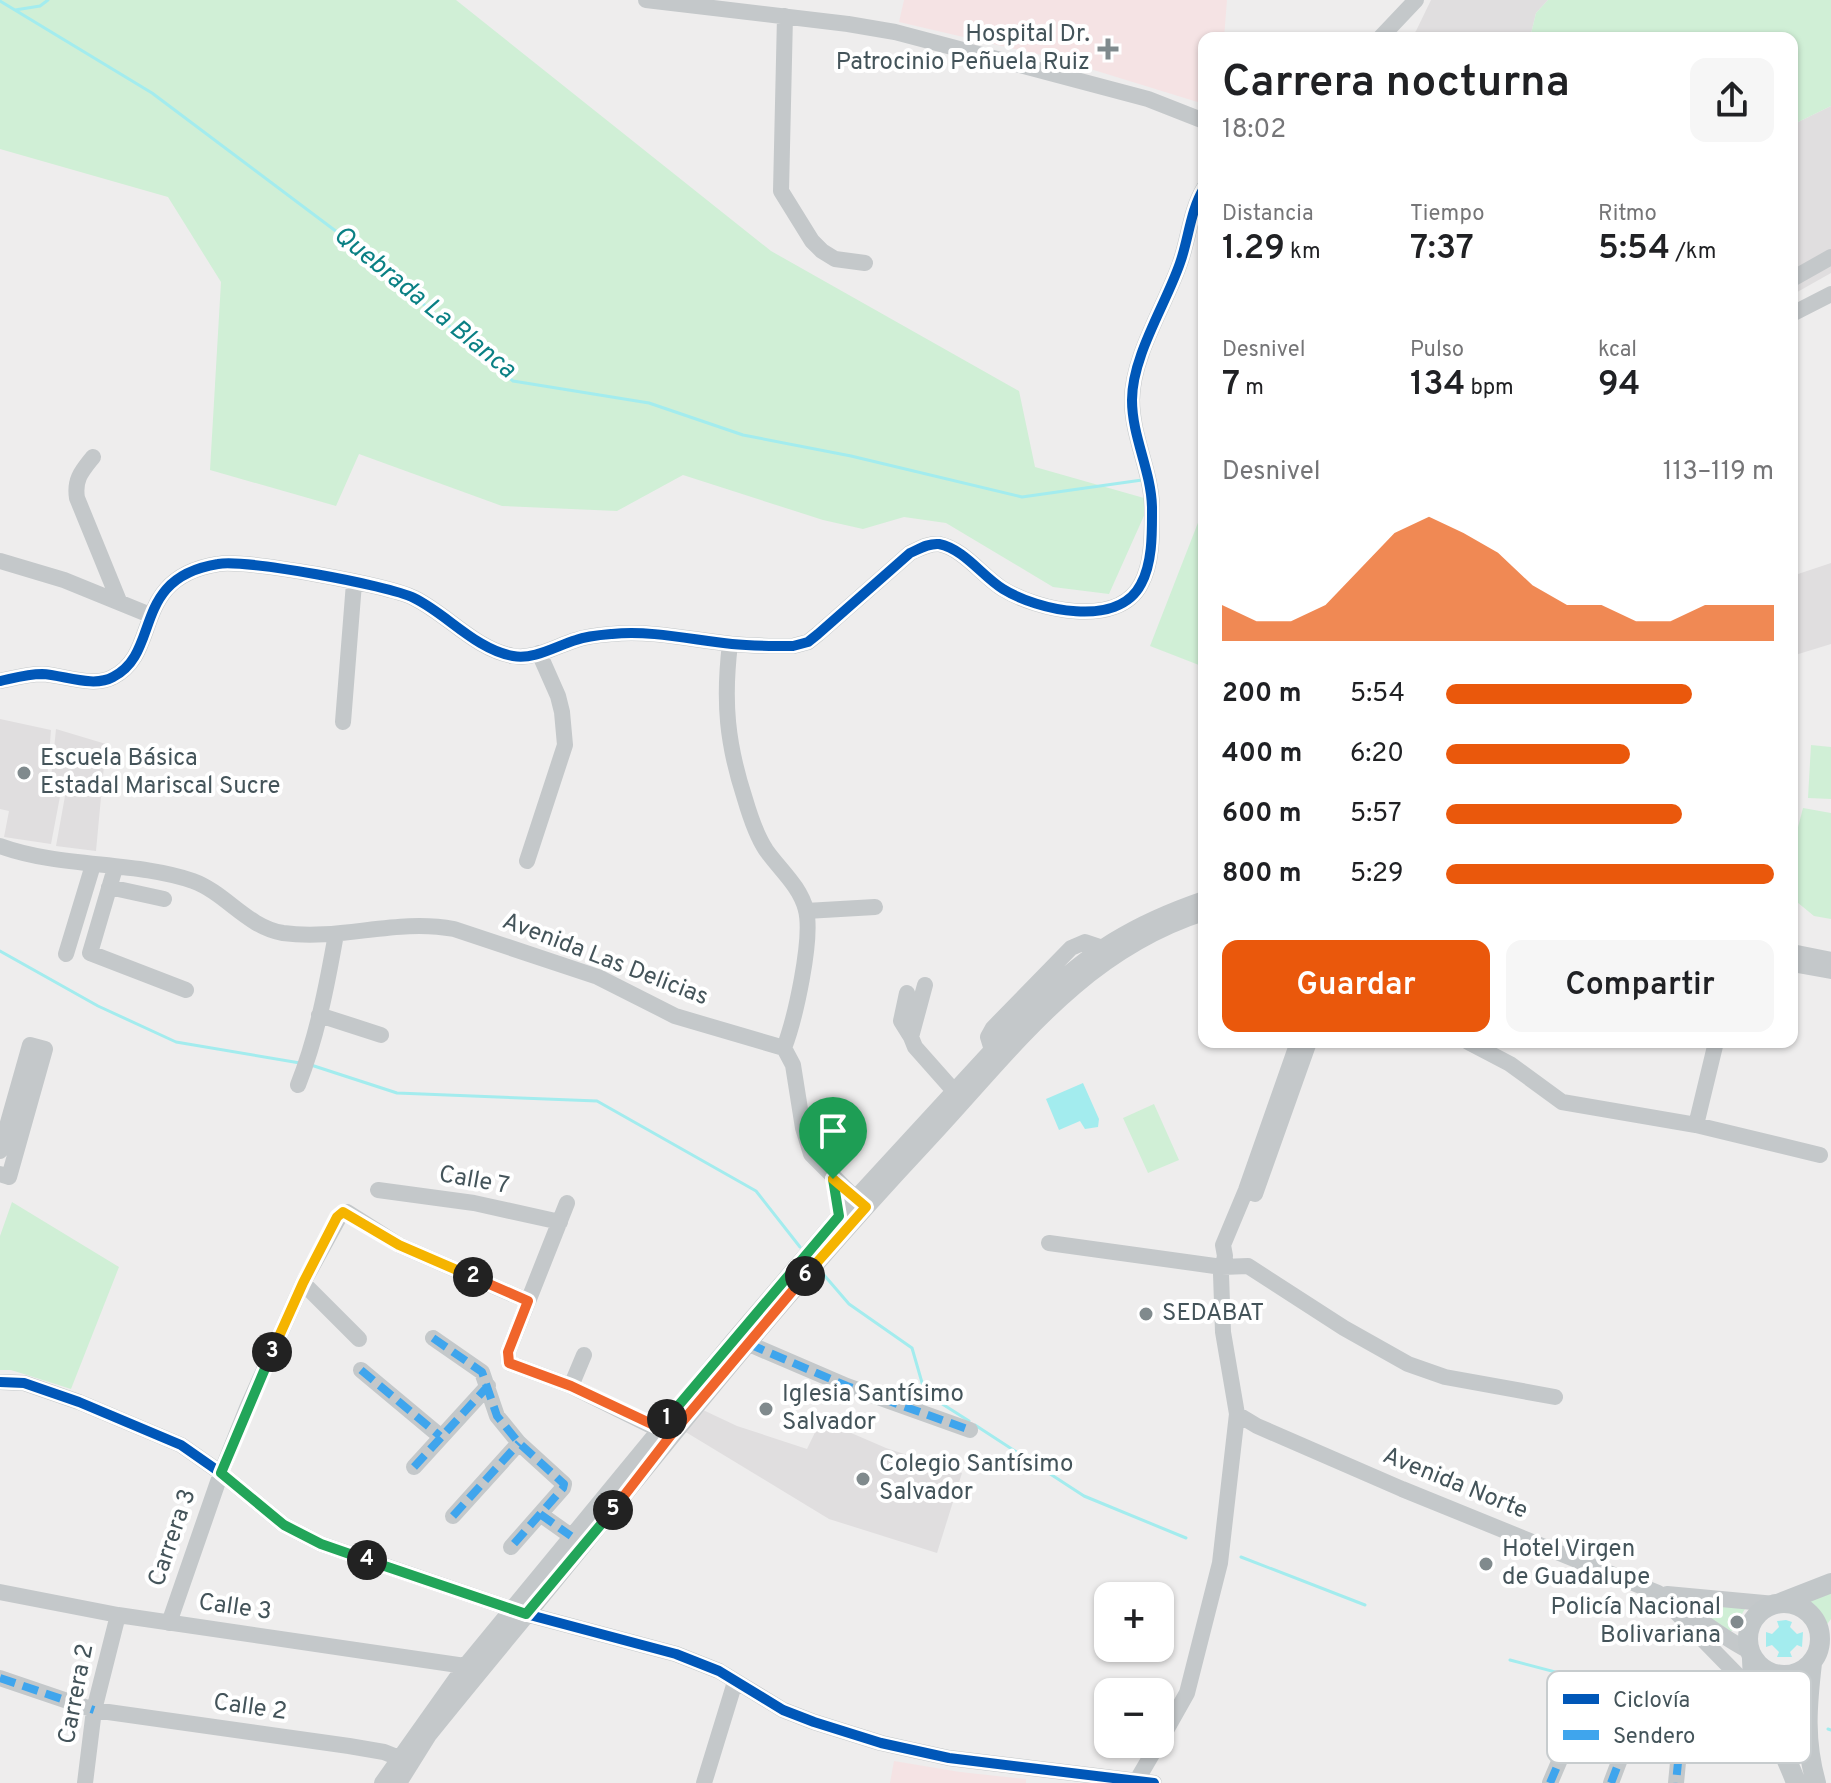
<!DOCTYPE html>
<html lang="es">
<head>
<meta charset="utf-8">
<style>
	:root { --surface:#fff; --page:#f6f6f6; --text:#202124; --muted:#757577; --accent:#ea580c }
	body { margin:0; font-family:Overpass,sans-serif; background:var(--page); color:var(--text); height:100vh; display:flex; flex-direction:column; font-size:30px; white-space:nowrap }
	* { box-sizing:border-box; margin:0 }
	p { font-size:26px; color:var(--muted) }
	.icon { flex:none; width:44px; height:44px; fill:none; stroke:currentColor; stroke-width:2; stroke-linecap:round; stroke-linejoin:round }
	.map { position:relative; flex:1; overflow:hidden }
	.drawer { position:absolute; left:1198px; top:32px; width:600px; height:1016px; display:flex; flex-direction:column; background:var(--surface); border-radius:16px; box-shadow:0 2px 6px #0004 }
	.drawer>* { flex:none }
	.fabs { position:absolute; left:1094px; top:1582px; display:grid; gap:16px }
	.fabs a { display:grid; place-items:center; width:80px; height:80px; border-radius:16px; background:var(--surface); box-shadow:0 2px 6px #0004; font-size:40px }
	.pin { position:absolute; display:grid; place-items:center; width:68px; height:68px; color:#fff; margin:-82px -34px; border-radius:50% 50% 50% 0; rotate:-45deg; box-shadow:0 0 8px #0007 }
	.pin .icon { rotate:45deg }
	.km { position:absolute; width:40px; height:40px; margin:-20px; border-radius:50%; background:#222; color:#fff; font-size:22px; line-height:40px; text-align:center }
	.round { display:grid; place-items:center; flex:none; width:84px; height:84px; border-radius:16px; background:var(--page) }
	.head { display:flex; align-items:center; justify-content:space-between; height:136px; padding:0 24px }
	h1 { font-size:44px; font-weight:600; line-height:60px }
	.figures { display:grid; grid-template-columns:repeat(3,1fr); gap:12px; height:136px; padding:8px 24px }
	.figures div { display:grid; align-content:center }
	.figures b { font-size:34px; font-weight:600 }
	.figures small { font-size:22px; font-weight:400 }
	.figures p { font-size:22px }
	.chart { height:224px; padding:16px 24px }
	.chart p { display:flex; justify-content:space-between }
	.chart svg { width:100%; height:144px; margin-top:8px; fill:var(--accent); opacity:.7 }
	.action { display:flex; gap:16px; margin-top:auto; padding:16px 24px }
	.action a { flex:1; height:92px; border-radius:16px; background:var(--accent); color:#fff; font-size:32px; font-weight:600; line-height:92px; text-align:center }
	.action a+a { background:var(--page); color:var(--text) }
	ul { padding:0 24px; list-style:none; font-size:26px }
	li { display:grid; grid-template-columns:128px 96px 1fr; align-items:center; height:60px }
	li i { height:20px; border-radius:10px; background:var(--accent) }
	.map>svg:first-child { display:block }
	.education { fill:#e0dedf }
	.medical { fill:#f5e3e4 }
	.green { fill:#d0efd6 }
	.water { fill:#a3ecee }
	.lines { fill:none; stroke-linecap:round; stroke-linejoin:round }
	.stream { stroke:#a3ecee; stroke-width:3 }
	.minor { stroke:#c4c8ca; stroke-width:16 }
	.major { stroke:#c2c7c9; stroke-width:20 }
	.quiet { stroke:#3fa5ed; stroke-width:8; stroke-dasharray:16 8; stroke-linecap:butt }
	.cycleway-casing { stroke:#fff; stroke-width:15 }
	.cycleway { stroke:#0057b8; stroke-width:10 }
	.split-1-casing { stroke:#fff; stroke-width:16 }
	.split-2-casing { stroke:#fff; stroke-width:16 }
	.split-3-casing { stroke:#fff; stroke-width:16 }
	.split-4-casing { stroke:#fff; stroke-width:16 }
	.split-5-casing { stroke:#fff; stroke-width:16 }
	.split-6-casing { stroke:#fff; stroke-width:16 }
	.split-7-casing { stroke:#fff; stroke-width:16 }
	.split-1 { stroke:#22a559; stroke-width:10 }
	.split-2 { stroke:#f0652b; stroke-width:10 }
	.split-3 { stroke:#f5b400; stroke-width:10 }
	.split-4 { stroke:#22a559; stroke-width:10 }
	.split-5 { stroke:#22a559; stroke-width:10 }
	.split-6 { stroke:#f0652b; stroke-width:10 }
	.split-7 { stroke:#f5b400; stroke-width:10 }
	.poi-dot { fill:#808a8d; stroke:#fff; stroke-width:3 }
	.labels { text-anchor:middle; dominant-baseline:central; stroke-width:8; stroke-linejoin:round; paint-order:stroke }
	.poi-label { font-size:24px; fill:#44545a; stroke:#fff; text-anchor:start }
	.street-label { font-size:24px; fill:#44545a; stroke:#fff }
	.water-label { font-size:26px; font-style:italic; fill:#0a8084; stroke:#fff }
	.key { fill:#fff; stroke:#c7ccce; stroke-width:2 }
	.key-label { font-size:22px; fill:#44545a }
</style>
</head>
<body>
<div class="map">
<svg width="1831" height="1783" viewBox="0 0 1831 1783">
	<rect width="100%" height="100%" fill="#eeeded"/>
	<!-- education -->
	<path class="education" d="M1431,0H1548L1536,13L1530,38H1409L1416,31Z
		M1831,106V273L1792,295V125Z
		M1831,563V644L1792,656V576Z
		M0,719L51,730L47,782L62,786L51,844L4,837L9,811L0,809Z
		M56,729L106,744L96,851L56,846L67,785L51,779Z
		M703,1410L737,1426L807,1449L821,1420L886,1448L962,1473L937,1553L829,1519L684,1431Z"/>
	<!-- medical -->
	<path class="medical" d="M904,0H1227L1224,38H1204V104L1058,59L899,22Z
		M894,1761L960,1772L1026,1779V1783H890Z"/>
	<!-- green -->
	<path class="green" d="M0,0H456L771,251L1019,391L1035,467L1151,500L1109,594L1053,587L946,523L904,517L863,529L823,520L683,475L617,511L502,506L359,454L336,506L210,470L221,282L168,197L0,149Z
		M1548,0H1831V106L1792,125V38H1530L1536,13Z
		M1201,515L1204,516V667L1150,646Z
		M1811,745L1831,747V799L1808,798Z
		M1803,808L1831,813V919L1814,916L1792,898V850Z
		M1154,1104L1179,1160L1148,1173L1123,1118Z
		M12,1202L119,1267L71,1389L11,1370H0V1236Z
		M1831,1591V1619L1825,1627L1823,1617L1806,1601Z
		M1694,1602L1745,1609L1729,1635L1692,1605Z"/>
	<!-- water -->
	<path class="water" d="M1083,1083L1099,1119L1098,1127L1085,1129L1080,1121L1059,1130L1046,1099Z
		M1786,1620L1792,1622L1790,1627L1797,1634L1803,1632L1802,1647L1797,1645L1790,1652L1792,1657H1777L1779,1652L1772,1645L1766,1647V1632L1772,1634L1779,1627L1777,1621Z"/>
	<g class="lines">
		<!-- stream -->
		<path class="stream" d="M0,1L152,93L357,247L513,381L649,403L743,435L851,456L1022,497L1142,480
			M15,10L40,6L48,0
			M1200,473L1204,475
			M0,951L98,1006L176,1042L300,1063
			M311,1065L397,1093L597,1101L756,1191L800,1247
			M824,1275L849,1304L912,1348L925,1393L969,1421
			M975,1425L1084,1496L1186,1538
			M1241,1557L1365,1605
			M1510,1660L1761,1726
			M1828,1729L1831,1730"/>
		<!-- minor -->
		<path class="minor" d="M646,0L848,24L895,32L1148,99L1204,121
			M785,16L781,191L812,241L822,251L835,259L865,263
			M1380,38L1416,0
			M1792,279L1831,257
			M1792,314L1831,294
			M93,457C82,471 74,479 77,498L119,601
			M0,561L64,580L150,615
			M730,644C723,702 727,744 745,799C750,816 756,835 766,850C780,870 800,886 806,910C813,940 795,1019 784,1048
			M0,681C14,678 28,674 42,674C64,675 93,688 113,677C162,652 130,578 218,564C245,559 388,585 414,598C447,614 475,649 513,656C534,660 556,646 576,640C587,636 600,635 612,634C652,630 693,640 732,644C752,646 773,646 793,646L808,642L818,634L910,553C919,549 928,543 939,544C964,549 982,576 1003,589C1037,610 1118,629 1141,584C1153,562 1152,531 1152,507C1151,470 1132,437 1132,400C1132,356 1166,304 1180,263C1189,238 1190,211 1204,188
			M343,722L354,583
			M0,846C60,868 135,861 193,881C226,893 247,927 283,933C341,941 396,918 454,929L598,977L675,1016L784,1048
			M527,861L565,745L562,712L558,696L539,653
			M115,868L90,953L186,990
			M109,887L164,899
			M806,911L875,907
			M1792,952L1831,960
			M66,954L93,865
			M1792,964L1831,971
			M925,985L911,1037L915,1047L954,1091
			M907,993L901,1021L911,1037
			M319,1015L381,1035
			M1468,1042L1510,1064L1562,1102L1696,1125L1716,1042
			M784,1048L793,1065L803,1128L811,1154L861,1204
			M992,1050L988,1037L993,1028L1071,948L1085,942L1100,947
			M298,1085C317,1037 327,985 336,934
			M1696,1125L1820,1155
			M0,1151L30,1045L45,1049L9,1177L0,1174
			M378,1190L474,1203L560,1222
			M1255,1194L1309,1042
			M567,1203L508,1352L509,1363L571,1386L668,1434
			M1049,1243L1222,1267L1248,1266L1344,1328L1408,1364L1445,1377L1555,1397
			M303,1283L359,1339
			M433,1338L482,1372L497,1416L519,1443L564,1484L563,1488L511,1547
			M749,1344L847,1386L970,1430
			M361,1370L440,1436
			M0,1382L24,1383L79,1402L181,1445L221,1473L284,1525L321,1544L526,1614L676,1654L719,1671L783,1710L814,1722L881,1743L949,1758L1154,1783
			M571,1386L584,1355
			M1237,1414L1257,1426L1402,1489L1658,1593C1690,1610 1717,1635 1749,1651
			M414,1467L488,1386
			M540,1514L571,1536
			M453,1516L519,1443
			M0,1592L118,1615L465,1666
			M1667,1594L1775,1604
			M1667,1603L1757,1695
			M169,1623L221,1473L247,1408L303,1283L341,1214L347,1212L399,1245L528,1301
			M0,1678L94,1710L349,1746L384,1752L404,1760
			M1160,1741L1187,1693L1220,1563L1237,1414L1223,1332L1221,1274L1225,1256L1223,1245L1246,1190L1298,1042
			M1663,1746L1679,1752L1676,1783
			M1137,1780L1158,1744
			M85,1783L94,1710L118,1615
			M382,1783L465,1666L733,1340L839,1216L1035,1003C1090,951 1131,924 1204,899
			M399,1783L429,1735C482,1669 537,1604 590,1538C698,1404 806,1271 924,1145C1010,1054 1079,953 1204,913
			M704,1783L735,1682
			M1550,1783L1582,1708
			M1611,1783L1639,1709"/>
		<!-- major -->
		<path class="major" d="M1748 1639a36 36 0 1 1 72 0a36 36 0 1 1-72 0Z
			M1780,1603L1831,1583
			M1752,1657C1751,1704 1782,1741 1796,1783
			M1812,1663C1807,1706 1804,1740 1816,1783"/>
		<!-- quiet -->
		<path class="quiet" d="M433,1338L482,1372L497,1416L519,1443L564,1484L563,1488L511,1547
			M749,1344L847,1386L970,1430
			M361,1370L440,1436
			M414,1467L488,1386
			M540,1514L571,1536
			M453,1516L519,1443
			M0,1678L94,1710
			M1663,1746L1679,1752L1676,1783
			M1550,1783L1582,1708
			M1611,1783L1639,1709"/>
		<!-- cycleway casing -->
		<g class="cycleway-casing">
			<path id="cycleway" d="M0,681C14,678 28,674 42,674C64,675 93,688 113,677C162,652 130,578 218,564C245,559 388,585 414,598C447,614 475,649 513,656C534,660 556,646 576,640C587,636 600,635 612,634C652,630 693,640 732,644C752,646 773,646 793,646L808,642L818,634L910,553C919,549 928,543 939,544C964,549 982,576 1003,589C1037,610 1118,629 1141,584C1153,562 1152,531 1152,507C1151,470 1132,437 1132,400C1132,356 1166,304 1180,263C1189,238 1190,211 1204,188
				M0,1382L24,1383L79,1402L181,1445L221,1473L284,1525L321,1544L526,1614L676,1654L719,1671L783,1710L814,1722L881,1743L949,1758L1154,1783"/>
		</g>
		<!-- cycleway -->
		<use href="#cycleway" class="cycleway"/>
	</g>
	<g class="lines">
		<!-- split-1 casing -->
		<g class="split-1-casing">
			<path id="split-1" d="M667,1419L839,1216L833,1179"/>
		</g>
		<!-- split-2 casing -->
		<g class="split-2-casing">
			<path id="split-2" d="M473,1277L528,1301L508,1352L509,1363L571,1386L660,1428L667,1419"/>
		</g>
		<!-- split-3 casing -->
		<g class="split-3-casing">
			<path id="split-3" d="M272,1352L303,1283L337,1217L343,1212L399,1245L473,1277"/>
		</g>
		<!-- split-4 casing -->
		<g class="split-4-casing">
			<path id="split-4" d="M272,1352L221,1473L284,1525L321,1544L367,1560"/>
		</g>
		<!-- split-5 casing -->
		<g class="split-5-casing">
			<path id="split-5" d="M367,1560L526,1614L613,1510"/>
		</g>
		<!-- split-6 casing -->
		<g class="split-6-casing">
			<path id="split-6" d="M613,1510L671,1435L805,1276"/>
		</g>
		<!-- split-7 casing -->
		<g class="split-7-casing">
			<path id="split-7" d="M805,1276L866,1207L833,1179"/>
		</g>
		<!-- split-1 -->
		<use href="#split-1" class="split-1"/>
		<!-- split-2 -->
		<use href="#split-2" class="split-2"/>
		<!-- split-3 -->
		<use href="#split-3" class="split-3"/>
		<!-- split-4 -->
		<use href="#split-4" class="split-4"/>
		<!-- split-5 -->
		<use href="#split-5" class="split-5"/>
		<!-- split-6 -->
		<use href="#split-6" class="split-6"/>
		<!-- split-7 -->
		<use href="#split-7" class="split-7"/>
	</g>
	<!-- markers -->
	<g class="poi-dot">
		<path d="M1104 37h8v8h8v8h-8v8h-8v-8h-8v-8h8z"/>
		<circle cx="24" cy="773" r="8"/>
		<circle cx="1146" cy="1314" r="8"/>
		<circle cx="766" cy="1409" r="8"/>
		<circle cx="863" cy="1479" r="8"/>
		<circle cx="1486" cy="1564" r="8"/>
		<circle cx="1737" cy="1622" r="8"/>
	</g>
	<g class="labels">
		<!-- poi labels -->
		<g class="poi-label">
			<text x="1090" y="35" text-anchor="end">Hospital Dr.<tspan x="1090" dy="28">Patrocinio Peñuela Ruiz</tspan></text>
			<text x="40" y="759">Escuela Básica<tspan x="40" dy="28">Estadal Mariscal Sucre</tspan></text>
			<text x="1162" y="1314">SEDABAT</text>
			<text x="782" y="1395">Iglesia Santísimo<tspan x="782" dy="28">Salvador</tspan></text>
			<text x="879" y="1465">Colegio Santísimo<tspan x="879" dy="28">Salvador</tspan></text>
			<text x="1502" y="1550">Hotel Virgen<tspan x="1502" dy="28">de Guadalupe</tspan></text>
			<text x="1721" y="1608" text-anchor="end">Policía Nacional<tspan x="1721" dy="28">Bolivariana</tspan></text>
		</g>
		<!-- street labels -->
		<g class="street-label">
			<text transform="translate(605 960) rotate(21)">Avenida Las Delicias</text>
			<text transform="translate(474 1181) rotate(10)">Calle 7</text>
			<text transform="translate(1455 1484) rotate(22)">Avenida Norte</text>
			<text transform="translate(173 1538) rotate(-71)">Carrera 3</text>
			<text transform="translate(235 1608) rotate(8)">Calle 3</text>
			<text transform="translate(77 1694) rotate(-79)">Carrera 2</text>
			<text transform="translate(250 1708) rotate(8)">Calle 2</text>
		</g>
		<!-- water labels -->
		<g class="water-label">
			<text transform="translate(424 303) rotate(39)">Quebrada La Blanca</text>
		</g>
	</g>
	<!-- legend -->
	<rect x="1547" y="1671" width="264" height="92" rx="12" class="key"/>
	<rect x="1563" y="1694" width="36" height="10" fill="#0057b8"/>
	<rect x="1563" y="1730" width="36" height="10" fill="#3fa5ed"/>
	<g class="key-label">
		<text x="1613" y="1707">Ciclovía</text>
		<text x="1613" y="1743">Sendero</text>
	</g>
</svg>
<div class="fabs">
<a>+</a>
<a>−</a>
</div>
<div class="pin" style="left:833px;top:1179px;background:#1e9e55"><svg class="icon" aria-label="arrive" viewBox="0 0 24 24"><path d="M6 21V4h12l-3 4 3 4H6"/></svg></div>
<b class="km" style="left:667px;top:1419px">1</b>
<b class="km" style="left:473px;top:1277px">2</b>
<b class="km" style="left:272px;top:1352px">3</b>
<b class="km" style="left:367px;top:1560px">4</b>
<b class="km" style="left:613px;top:1510px">5</b>
<b class="km" style="left:805px;top:1276px">6</b>
<section class="drawer">
<div class="head"><div><h1>Carrera nocturna</h1><p>18:02</p></div><a class="round"><svg class="icon" aria-label="share" viewBox="0 0 24 24"><path d="M12 15V3M7 8l5-5 5 5M5 13v7h14v-7"/></svg></a></div>
<div class="figures">
<div><p>Distancia</p><b>1.29<small> km</small></b></div>
<div><p>Tiempo</p><b>7:37</b></div>
<div><p>Ritmo</p><b>5:54<small> /km</small></b></div>
</div>
<div class="figures">
<div><p>Desnivel</p><b>7<small> m</small></b></div>
<div><p>Pulso</p><b>134<small> bpm</small></b></div>
<div><p>kcal</p><b>94</b></div>
</div>
<div class="chart"><p><span>Desnivel</span>113–119 m</p>
<svg viewBox="0 0 160 44" preserveAspectRatio="none"><path d="M0 44V33L10 38L20 38L30 33L40 22L50 11L60 6L70 11L80 17L90 27L100 33L110 33L120 38L130 38L140 33L150 33L160 33V44z"/></svg>
</div>
<ul>
<li><b>200 m</b>5:54<i style="width:75%"></i></li>
<li><b>400 m</b>6:20<i style="width:56%"></i></li>
<li><b>600 m</b>5:57<i style="width:72%"></i></li>
<li><b>800 m</b>5:29<i style="width:100%"></i></li>
</ul>
<div class="action"><a>Guardar</a><a>Compartir</a></div>
</section>
</div>
</body>
</html>
